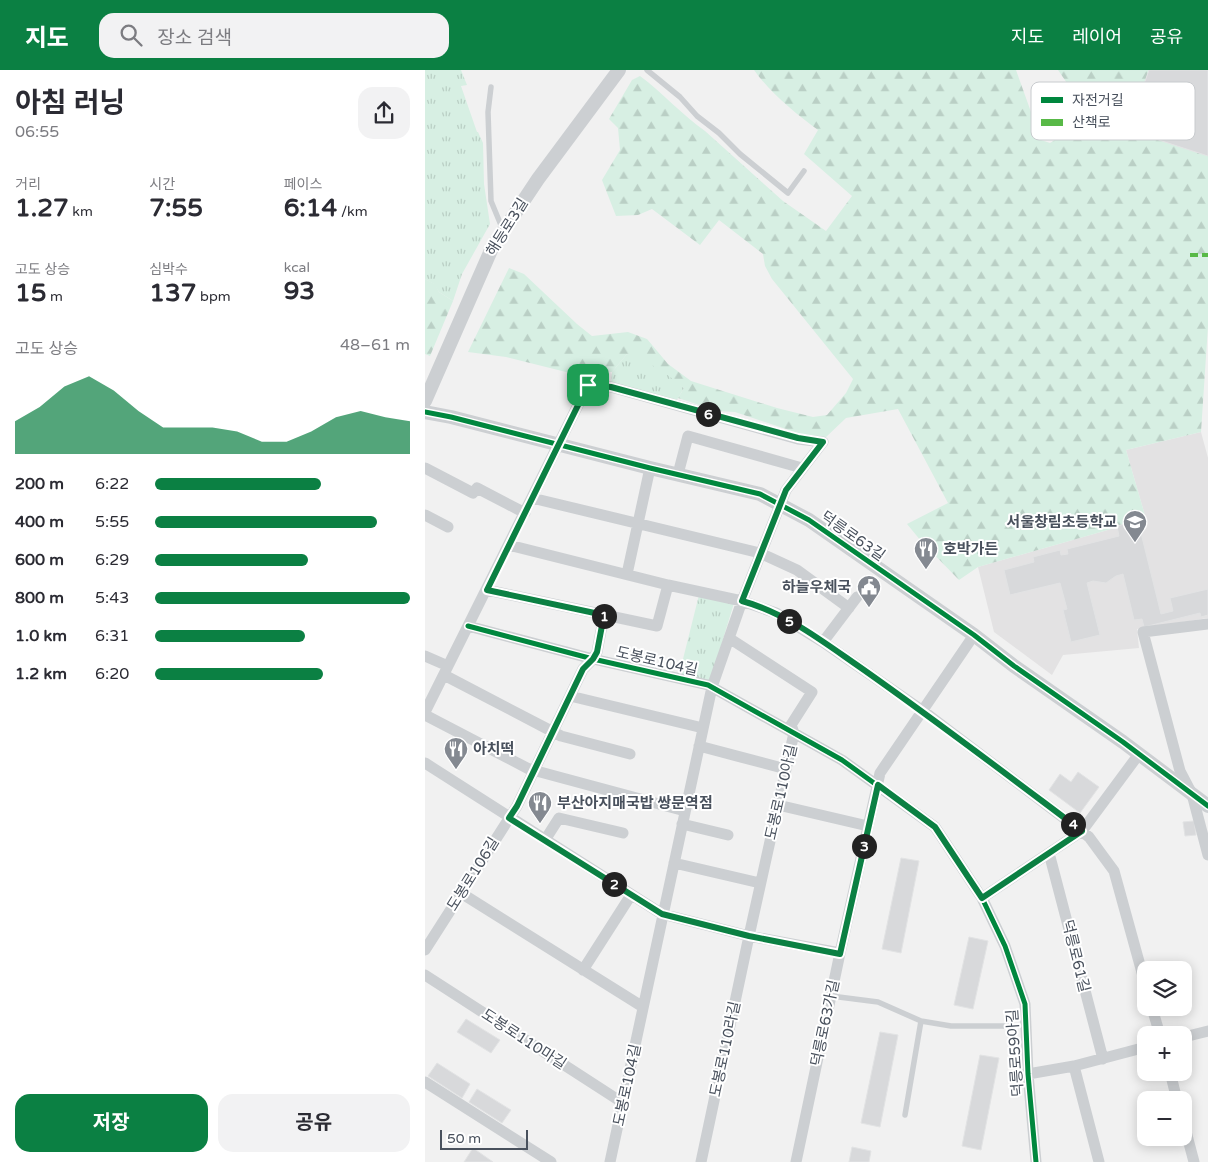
<!DOCTYPE html>
<html lang="ko">
<head>
<meta charset="utf-8">
<style>
	:root { --surface:#fff; --page:#f2f2f3; --text:#2b2b33; --muted:#7c7c81; --accent:#0b8043 }
	body { margin:0; font-family:"Varela Round","Noto Sans KR",sans-serif; background:var(--page); color:var(--text); height:100vh; display:flex; flex-direction:column; font-size:19px; white-space:nowrap }
	* { box-sizing:border-box; margin:0 }
	p { font-size:16px; color:var(--muted) }
	.icon { flex:none; width:28px; height:28px; fill:none; stroke:currentColor; stroke-width:2; stroke-linecap:round; stroke-linejoin:round }
	.map { position:relative; flex:1; overflow:hidden }
	.panel { display:flex; flex-direction:column; background:var(--surface); width:425px }
	.panel>* { flex:none }
	.fabs { position:absolute; left:712px; top:891px; display:grid; gap:10px }
	.fabs a { display:grid; place-items:center; width:55px; height:55px; border-radius:10px; background:var(--surface); box-shadow:0 2px 12px #0003; font-size:25px }
	.scale { position:absolute; left:15px; bottom:12px; width:88px; box-sizing:border-box; padding-left:5px; border:2px solid #49515d; border-top:0; font-size:14px; line-height:18px; white-space:nowrap; color:#49515d; -webkit-text-stroke:4px #fff; paint-order:stroke }
	.pin { position:absolute; display:grid; place-items:center; width:42px; height:42px; color:#fff; margin:-21px; border-radius:10px; box-shadow:0 2px 8px #0006 }
	.km { position:absolute; width:25px; height:25px; margin:-12px; border-radius:50%; background:#222; color:#fff; font-size:14px; line-height:25px; text-align:center }
	.round { display:grid; place-items:center; flex:none; width:52px; height:52px; border-radius:15px; background:var(--page) }
	.overview { display:flex; align-items:center; justify-content:space-between; height:85px; padding:0 15px }
	h1 { font-size:28px; font-weight:700; line-height:38px }
	.metrics { display:grid; grid-template-columns:repeat(3,1fr); gap:8px; height:85px; padding:5px 15px }
	.metrics div { display:grid; align-content:center }
	.metrics b { font-size:25px; font-weight:700 }
	.metrics small { font-size:14px; font-weight:400 }
	.metrics p { font-size:14px }
	.chart { height:140px; padding:10px 15px }
	.chart p { display:flex; justify-content:space-between }
	.chart svg { width:100%; height:90px; margin-top:5px; fill:var(--accent); opacity:.7 }
	.action { display:flex; gap:10px; margin-top:auto; padding:10px 15px }
	.action a { flex:1; height:58px; border-radius:15px; background:var(--accent); color:#fff; font-size:20px; font-weight:700; line-height:58px; text-align:center }
	.action a+a { background:var(--page); color:var(--text) }
	ul { padding:0 15px; list-style:none; font-size:16px }
	li { display:grid; grid-template-columns:80px 60px 1fr; align-items:center; height:38px }
	li i { height:12px; border-radius:6px; background:var(--accent) }
	header { display:flex; align-items:center; gap:30px; box-sizing:border-box; height:70px; padding:0 25px; background:var(--accent); color:#fff }
	header strong { font-size:24px }
	nav { display:flex; gap:28px; margin-inline-start:auto; font-size:18px }
	.search { width:350px; height:45px; background:var(--page); display:flex; align-items:center; gap:12px; box-sizing:border-box; padding:0 18px; border-radius:15px; color:var(--muted); font-size:19px }
	main { display:flex; flex:1; min-height:0 }
	.map>svg:first-child { display:block }
	.education { fill:#e3e2e3 }
	.forest { fill:url(#forest-firs) }
	.park { fill:url(#park-tufts) }
	.building { fill:#d8d9db; stroke:#e2e3e4 }
	.lines { fill:none; stroke-linecap:round; stroke-linejoin:round }
	.service { stroke:#cccfd2; stroke-width:5.5 }
	.minor { stroke:#cccfd2; stroke-width:11 }
	.tertiary { stroke:#cccfd2; stroke-width:14 }
	.quiet { stroke:#58b947; stroke-width:4; stroke-dasharray:8 4; stroke-linecap:butt }
	.cycleway-casing { stroke:#fff; stroke-width:8 }
	.cycleway { stroke:#00873e; stroke-width:5 }
	.route-casing { stroke:#fff; stroke-width:10 }
	.route { stroke:#0b8043; stroke-width:6 }
	.labels { text-anchor:middle; dominant-baseline:central; stroke-width:4; stroke-linejoin:round; paint-order:stroke }
	.street-label { font-size:15px; fill:#49515d; stroke:#fff }
	.poi-label { font-size:15px; font-weight:bold; fill:#49515d; stroke:#fff; text-anchor:start }
	.key { fill:#fff; stroke:#c8cbce; stroke-width:1 }
	.key-label { font-size:14px; fill:#49515d }
</style>
</head>
<body>
<header>
<strong>지도</strong>
<div class="search"><svg class="icon" aria-label="search" viewBox="0 0 24 24"><circle cx="10" cy="10" r="6"/><path d="M15 15l6 6"/></svg>장소 검색</div>
<nav><a>지도</a><a>레이어</a><a>공유</a></nav>
</header>
<main>
<section class="panel">
<div class="overview"><div><h1>아침 러닝</h1><p>06:55</p></div><a class="round"><svg class="icon" aria-label="share" viewBox="0 0 24 24"><path d="M12 15V3M7 8l5-5 5 5M5 13v7h14v-7"/></svg></a></div>
<div class="metrics">
<div><p>거리</p><b>1.27<small> km</small></b></div>
<div><p>시간</p><b>7:55</b></div>
<div><p>페이스</p><b>6:14<small> /km</small></b></div>
</div>
<div class="metrics">
<div><p>고도 상승</p><b>15<small> m</small></b></div>
<div><p>심박수</p><b>137<small> bpm</small></b></div>
<div><p>kcal</p><b>93</b></div>
</div>
<div class="chart"><p><span>고도 상승</span>48–61 m</p>
<svg viewBox="0 0 160 44" preserveAspectRatio="none"><path d="M0 44V28L10 21L20 11L30 6L40 13L50 23L60 31L70 31L80 31L90 33L100 38L110 38L120 33L130 26L140 23L150 26L160 28V44z"/></svg>
</div>
<ul>
<li><b>200 m</b>6:22<i style="width:65%"></i></li>
<li><b>400 m</b>5:55<i style="width:87%"></i></li>
<li><b>600 m</b>6:29<i style="width:60%"></i></li>
<li><b>800 m</b>5:43<i style="width:100%"></i></li>
<li><b>1.0 km</b>6:31<i style="width:59%"></i></li>
<li><b>1.2 km</b>6:20<i style="width:66%"></i></li>
</ul>
<div class="action"><a>저장</a><a>공유</a></div>
</section>
<div class="map">
<svg width="783" height="1092" viewBox="0 0 783 1092">
	<defs>
		<pattern id="forest-firs" width="22" height="20" patternUnits="userSpaceOnUse" patternTransform="scale(1.25)"><rect width="22" height="20" fill="#d7efe3"/><path d="M5 1l3.5 6h-7zM16 11l3.5 6h-7z" fill="#bacfc5"/></pattern>
		<pattern id="park-tufts" width="24" height="20" patternUnits="userSpaceOnUse" patternTransform="scale(1.25)"><rect width="24" height="20" fill="#d7efe3"/><path d="M3 7l-1-3M5 7V3M7 7l1-3M15 17l-1-3M17 17v-4M19 17l1-3" fill="none" stroke="#bacfc5"/></pattern>
	</defs>
	<rect width="100%" height="100%" fill="#f1f1f1"/>
	<!-- education -->
	<path class="education" d="M776,362L783,388V548L712,559L714,578L638,585L627,605L569,562L553,497L721,449L701,380Z"/>
	<!-- forest -->
	<path class="forest" d="M329,0H591L616,70L625,73L641,63L663,67L667,61L664,45L633,0H724L703,60L783,86V256L776,362L701,380L721,449L553,497L534,510L496,471L482,454L523,433L473,339L421,348L400,368L376,364L310,342L292,341L253,328L259,318L202,284L187,302L162,300L161,307L81,287L43,282L84,198L99,204L152,254L167,266L203,262L222,269L243,294L266,311L352,338L388,347L402,345L421,323L428,309L347,209L340,196L338,184L294,150L275,175L227,139L213,145L191,146L177,110L195,80L193,58L184,49L207,10L215,6C238,23 257,45 280,61L358,131L401,161L427,126L379,84L393,60C370,43 346,24 329,0Z
		M0,209L10,214L14,222L28,231L5,286L0,284Z"/>
	<!-- park -->
	<path class="park" d="M0,0H36L42,15L36,16L52,62H53L58,73L59,114L65,154L37,204L28,231L14,222L9,214L0,209Z
		M202,284C225,292 240,302 259,318L250,333L186,317L187,302Z
		M274,525L309,533L285,612L254,605Z"/>
	<!-- building -->
	<path class="building" d="M724,0H783V86L703,60Z
		M713,451L736,544L748,541L745,528L783,519V545L776,547L775,543L719,557L717,549L709,550L698,504L691,506L681,513L668,511L662,513L675,565L646,572L638,540L642,539L635,513L585,525L579,500L609,492L608,487L635,480L636,485L643,484L642,479L694,466L692,456Z
		M653,702L674,717L655,743L624,720L635,704L646,712Z
		M769,751L771,765L760,766L758,752Z
		M476,788L494,791L476,883L457,879Z
		M544,867L563,871L548,939L529,935Z
		M41,949L75,970L66,983L32,962Z
		M455,962L473,965L455,1057L436,1053Z
		M555,985L574,988L556,1080L537,1076Z
		M12,993L45,1014L37,1028L3,1006Z
		M52,1019L86,1040L77,1053L44,1032Z
		M427,1077L446,1081L444,1092H424Z
		M48,1078L68,1092H39Z"/>
	<g class="lines">
		<!-- service -->
		<path class="service" d="M222,0L255,27L272,46L294,63L315,84L363,123L379,101
			M66,17L63,42L66,131L78,160
			M406,926L453,932L496,951L526,956H584
			M480,1045L496,951"/>
		<!-- minor -->
		<path class="minor" d="M0,398L48,423L52,418L100,443
			M253,404L263,366L377,398
			M107,428L335,483L372,500L424,538
			M0,445L23,457
			M84,475L243,515L317,531L351,543L398,572L498,641L664,767L689,801L721,917
			M202,504L225,398
			M62,520L232,556L243,515
			M783,554L718,562L755,701L767,724L783,785
			M43,556L168,589L283,615L417,690L510,757L557,828L580,876L600,934L603,1004L611,1092
			M398,572L432,527
			M0,586L23,596
			M19,605L136,666L205,684
			M145,626L278,658
			M0,642L163,315L186,317L373,369L398,372
			M0,645L104,699L260,741
			M274,676L361,699
			M0,693L237,844L324,866L415,883
			M353,735L443,756
			M257,754L303,765
			M120,770L134,748L198,763
			M624,783L678,989
			M249,793L335,813
			M36,823L218,937
			M557,828L657,761L714,684
			M0,880L92,736L158,599L168,589L172,582L179,545
			M158,900L206,825
			M0,905L198,1033
			M727,938L735,965
			M759,967L783,961
			M649,996L674,1092
			M745,1002L752,1030
			M603,1004L649,996L721,977
			M0,1012L126,1092
			M759,1054L769,1092
			M185,1092L287,617L317,531L361,420L398,372
			M276,1092L324,866L369,663L366,655L387,622L304,568
			M371,1092L415,883L455,703L549,565"/>
		<!-- tertiary -->
		<path class="tertiary" d="M0,331L67,178L113,109L194,0
			M0,342L26,347L225,398L335,424L384,450L427,480L549,565L589,596L698,672L783,736"/>
		<!-- quiet -->
		<path class="quiet" d="M765,185H783"/>
		<!-- cycleway casing -->
		<g class="cycleway-casing">
			<path id="cycleway" d="M0,342L26,347L225,398L335,424L384,450L427,480L549,565L589,596L698,672L783,736
				M43,556L168,589L283,615L417,690L510,757L557,828L580,876L600,934L603,1004L611,1092"/>
		</g>
		<!-- cycleway -->
		<use href="#cycleway" class="cycleway"/>
	</g>
	<g class="lines">
		<!-- route casing -->
		<g class="route-casing">
			<path id="route" d="M163,315L186,317L373,368L398,372L361,420L317,531C362,543 401,574 439,600C513,652 585,707 657,761L557,828L510,757L453,715L415,884L324,866L237,844L84,748L92,736L158,599L168,589L172,582L179,545L62,520Z"/>
		</g>
		<!-- route -->
		<use href="#route" class="route"/>
	</g>
	<!-- icons -->
	<defs>
		<g id="school-pin" transform="scale(1.25)"><path d="M0 17L-7.5 6A9.5 9.5 0 1 1 7.5 6Z" fill="#848991" stroke="#fff"/><path d="M0-5L7-2L0 1L-7-2ZM-4 1L0 2.5L4 1V4Q0 6-4 4Z" fill="#fff"/></g>
		<g id="restaurant-pin" transform="scale(1.25)"><path d="M0 17L-7.5 6A9.5 9.5 0 1 1 7.5 6Z" fill="#848991" stroke="#fff"/><path d="M-5-6h1v4h1v-4h1v4h1v-4h1v5L-1.5 .5V6h-2V.5L-5-1ZM5-6V6H3V1.5H1.5Q1.5-4 5-6Z" fill="#fff"/></g>
		<g id="civic-pin" transform="scale(1.25)"><path d="M0 17L-7.5 6A9.5 9.5 0 1 1 7.5 6Z" fill="#848991" stroke="#fff"/><path d="M-.6-6.5H3V-4.5H.6V-3L4-1V1h2V6H-6V1h2V-1L-.6-3ZM-1.2 2.5V6h2.4V2.5Z" fill="#fff"/></g>
	</defs>
	<g fill-rule="evenodd">
		<use href="#school-pin" x="710" y="452"/>
		<use href="#restaurant-pin" x="501" y="479"/>
		<use href="#civic-pin" x="444" y="517"/>
		<use href="#restaurant-pin" x="31" y="679"/>
		<use href="#restaurant-pin" x="115" y="733"/>
	</g>
	<g class="labels">
		<!-- street labels -->
		<g class="street-label">
			<text transform="translate(82 157) rotate(-58)">해등로3길</text>
			<text transform="translate(428 466) rotate(35)">덕릉로63길</text>
			<text transform="translate(232 591) rotate(13)">도봉로104길</text>
			<text transform="translate(356 722) rotate(-77)">도봉로110아길</text>
			<text transform="translate(48 804) rotate(-58)">도봉로106길</text>
			<text transform="translate(651 886) rotate(76)">덕릉로61길</text>
			<text transform="translate(400 953) rotate(-78)">덕릉로63가길</text>
			<text transform="translate(99 969) rotate(33)">도봉로110마길</text>
			<text transform="translate(300 979) rotate(-78)">도봉로110라길</text>
			<text transform="translate(590 983) rotate(-94)">덕릉로59아길</text>
			<text transform="translate(202 1015) rotate(-78)">도봉로104길</text>
		</g>
		<!-- poi labels -->
		<g class="poi-label">
			<text x="692" y="452" text-anchor="end">서울창림초등학교</text>
			<text x="518" y="479">호박가든</text>
			<text x="426" y="517" text-anchor="end">하늘우체국</text>
			<text x="48" y="679">아치떡</text>
			<text x="132" y="733">부산아지매국밥 쌍문역점</text>
		</g>
	</g>
	<!-- legend -->
	<rect x="606" y="12" width="164" height="58" rx="8" class="key"/>
	<rect x="616" y="27" width="22" height="6" fill="#00873e"/>
	<rect x="616" y="49" width="22" height="7" fill="#58b947"/>
	<g class="key-label">
		<text x="647" y="35">자전거길</text>
		<text x="647" y="57">산책로</text>
	</g>
</svg>
<div class="fabs">
<a><svg class="icon" aria-label="layers" viewBox="0 0 24 24"><path d="M12 4l9 5-9 5-9-5zM3 14l9 5 9-5"/></svg></a>
<a>+</a>
<a>−</a>
</div>
<div class="scale">50 m</div>
<div class="pin" style="left:163px;top:315px;background:#1e9e55"><svg class="icon" aria-label="arrive" viewBox="0 0 24 24"><path d="M6 21V4h12l-3 4 3 4H6"/></svg></div>
<b class="km" style="left:179px;top:546px">1</b>
<b class="km" style="left:189px;top:814px">2</b>
<b class="km" style="left:439px;top:776px">3</b>
<b class="km" style="left:648px;top:754px">4</b>
<b class="km" style="left:364px;top:551px">5</b>
<b class="km" style="left:283px;top:344px">6</b>
</div>
</main>
</body>
</html>
